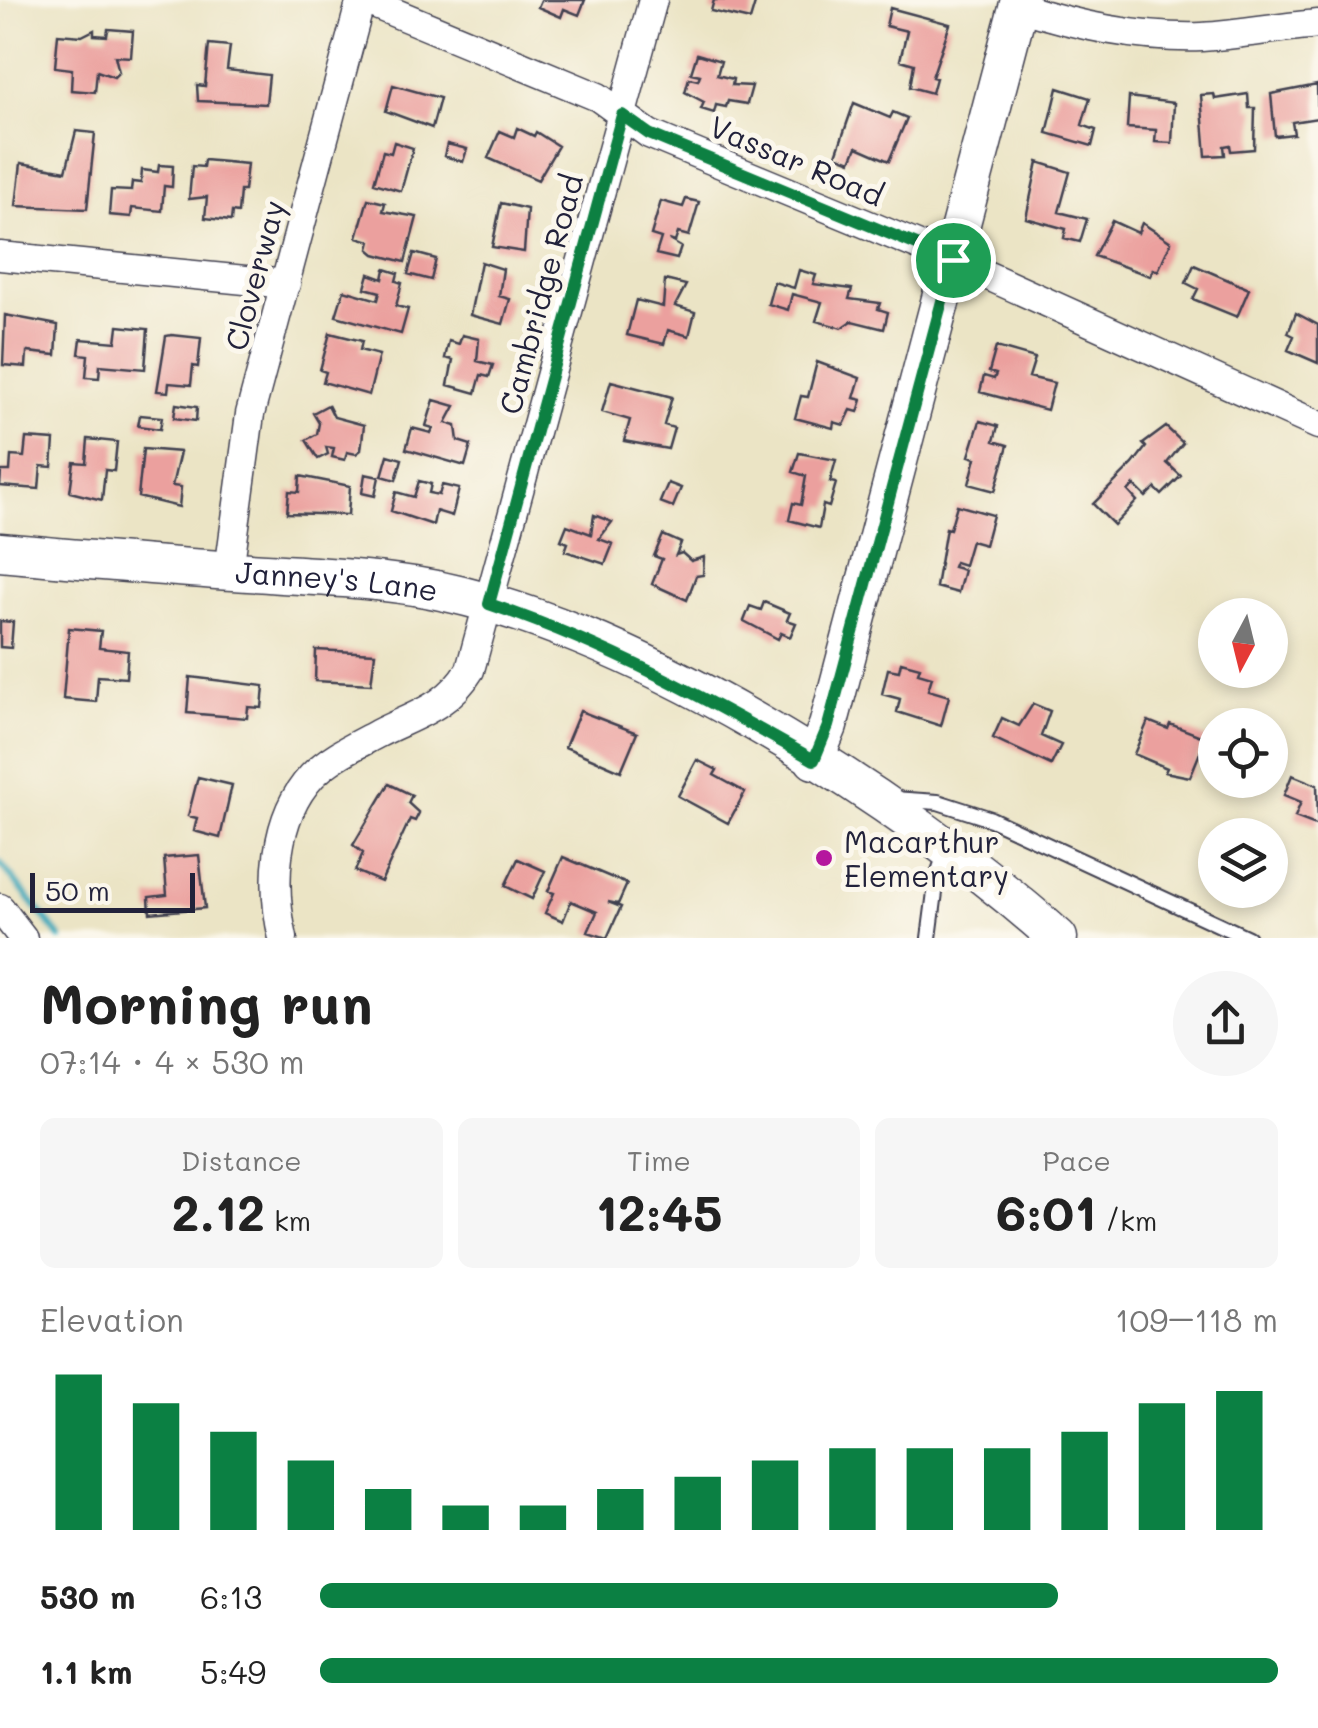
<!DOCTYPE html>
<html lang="en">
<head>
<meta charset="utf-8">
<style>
	:root { --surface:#fff; --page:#f6f6f6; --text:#222; --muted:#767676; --accent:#0b8043 }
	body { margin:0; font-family:Mali,sans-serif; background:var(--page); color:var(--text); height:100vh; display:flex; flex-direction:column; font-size:38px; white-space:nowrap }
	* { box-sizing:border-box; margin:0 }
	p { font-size:32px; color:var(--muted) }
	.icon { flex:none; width:55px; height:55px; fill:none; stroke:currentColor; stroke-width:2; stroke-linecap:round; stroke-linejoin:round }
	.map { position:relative; height:938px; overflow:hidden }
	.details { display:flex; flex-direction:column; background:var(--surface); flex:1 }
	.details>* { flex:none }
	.needle { width:65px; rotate:187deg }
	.fabs { position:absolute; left:1198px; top:598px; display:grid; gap:20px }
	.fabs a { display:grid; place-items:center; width:90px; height:90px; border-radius:50%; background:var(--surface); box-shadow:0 5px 15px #0003; font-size:50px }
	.scale { position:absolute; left:30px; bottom:25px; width:165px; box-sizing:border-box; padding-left:10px; border:5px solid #22223b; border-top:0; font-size:28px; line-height:35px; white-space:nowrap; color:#22223b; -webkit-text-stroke:8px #fbf7ec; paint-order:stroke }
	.pin { position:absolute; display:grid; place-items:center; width:85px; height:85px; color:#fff; margin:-42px; border:5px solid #fff; border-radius:50%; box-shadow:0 2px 10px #0007 }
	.round { display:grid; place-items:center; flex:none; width:105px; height:105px; border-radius:52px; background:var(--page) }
	.headline { display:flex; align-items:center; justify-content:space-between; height:170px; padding:0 40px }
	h1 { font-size:55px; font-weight:700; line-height:75px }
	.figures { display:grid; grid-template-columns:repeat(3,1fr); gap:15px; height:170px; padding:10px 40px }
	.figures div { display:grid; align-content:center; border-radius:15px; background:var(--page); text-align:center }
	.figures b { font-size:50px; font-weight:700 }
	.figures small { font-size:28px; font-weight:400 }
	.figures p { font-size:28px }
	.chart { height:280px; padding:20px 40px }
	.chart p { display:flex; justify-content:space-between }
	.chart svg { width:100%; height:180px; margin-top:10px; stroke:var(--accent); stroke-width:6 }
	ul { padding:0 40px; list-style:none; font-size:32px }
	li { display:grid; grid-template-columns:160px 120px 1fr; align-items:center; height:75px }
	li i { height:25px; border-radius:12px; background:var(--accent) }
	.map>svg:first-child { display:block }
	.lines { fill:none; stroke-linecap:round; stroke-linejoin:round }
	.stream { stroke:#3facbd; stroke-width:6 }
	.building { fill:#eba09e }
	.lane-casing { stroke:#403f50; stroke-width:18 }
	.street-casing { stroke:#403f50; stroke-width:31 }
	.secondary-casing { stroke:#403f50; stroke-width:41 }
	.lane { stroke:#fff; stroke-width:14 }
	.street { stroke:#fff; stroke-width:28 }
	.secondary { stroke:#fff; stroke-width:38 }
	.route-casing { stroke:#fff; stroke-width:20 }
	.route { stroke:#0b8043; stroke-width:12 }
	.poi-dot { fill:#b5179e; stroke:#fbf7ec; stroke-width:4 }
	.labels { text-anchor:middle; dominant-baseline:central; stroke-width:10; stroke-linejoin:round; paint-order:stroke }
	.street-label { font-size:30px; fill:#22223b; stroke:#fbf7ec }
	.poi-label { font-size:30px; fill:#22223b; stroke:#fbf7ec; text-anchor:start }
</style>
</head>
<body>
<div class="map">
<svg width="1318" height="938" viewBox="0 0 1318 938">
	<rect width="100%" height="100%" fill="#fbf7ec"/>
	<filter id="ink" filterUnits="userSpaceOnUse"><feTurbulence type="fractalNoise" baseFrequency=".01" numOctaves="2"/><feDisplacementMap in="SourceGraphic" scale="20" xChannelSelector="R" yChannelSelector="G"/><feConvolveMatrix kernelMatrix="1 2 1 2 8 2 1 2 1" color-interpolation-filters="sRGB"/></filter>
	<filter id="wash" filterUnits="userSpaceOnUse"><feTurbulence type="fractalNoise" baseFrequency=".0048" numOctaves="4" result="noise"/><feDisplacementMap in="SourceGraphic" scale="40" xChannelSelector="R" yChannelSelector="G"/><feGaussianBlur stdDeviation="2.25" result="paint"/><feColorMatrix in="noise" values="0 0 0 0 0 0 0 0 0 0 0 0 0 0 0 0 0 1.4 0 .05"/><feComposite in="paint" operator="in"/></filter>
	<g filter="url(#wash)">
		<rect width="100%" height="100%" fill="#ebe4c5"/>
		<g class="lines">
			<!-- stream -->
			<path class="stream" d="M0,863L61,938"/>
		</g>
		<g id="blocks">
			<!-- building -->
			<path class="building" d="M541,0H585L579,15L564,9L561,17L538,7Z
				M714,0H756L750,20L711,11Z
				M890,8L950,24L932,77L936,78L932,93L910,87L914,64L900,60L907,31L886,26Z
				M108,29L133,31L131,57L115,56L119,72L114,77L97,71L95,92L71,90L72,69L55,67L58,34L82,36L94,30V35L107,36Z
				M209,44L230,46L227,70L269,75L266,104L198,101L197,85L205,86Z
				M697,54L721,61L717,75L733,79L732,85L752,86L747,104L728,101L726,107L716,105L714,113L701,109L704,102L685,92L689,78L698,80L700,75L691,73Z
				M393,85L440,98L432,128L386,111Z
				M1317,85L1318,118L1292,122L1294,134L1275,136L1271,94Z
				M1058,88L1090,98L1082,125L1096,130L1092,146L1047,133Z
				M1214,94L1215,99L1248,94L1249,108H1255L1254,149L1231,151L1230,145L1224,146L1225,155L1206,156L1201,95Z
				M1129,97L1174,103L1172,143L1155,142L1156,130L1127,128Z
				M854,103L890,118L893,112L907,118L889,161L857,147L851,161L836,155Z
				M517,128L534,136L536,132L558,146L538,180L488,158L500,131L514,137Z
				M76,131L95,133L87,209L16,206L21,163L66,171Z
				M394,142L413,148L401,191L374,183L383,151L391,153Z
				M447,144L467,149L463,162L444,156Z
				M204,160L247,164L244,191H240L238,213L232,212L231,221L205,218L207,197L189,199L192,166L203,167Z
				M1038,162L1070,172L1059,212L1087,219L1080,242L1064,238L1066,229L1026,218Z
				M159,165L173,166L172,187L164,186L162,211L132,208L131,217L109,215L111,190L131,191L132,182L141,183L142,170L158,172Z
				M368,199L385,203L383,211L417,217L405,262L375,254L369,249L371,241L357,237Z
				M686,199L699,202L689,236L678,233L675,242L669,240L681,247L677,259L656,254L661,238L651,235L661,201L683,207Z
				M501,203L527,209L524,252L492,247Z
				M1112,221L1138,233L1142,223L1171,242L1158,271L1153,269L1150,276L1094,256Z
				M414,253L436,259L431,280L408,274Z
				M481,262L503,269L499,296L510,299L503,324L470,315Z
				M1194,265L1249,289L1237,317L1193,299L1198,289L1186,283Z
				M385,269L398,273L396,281L402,283L396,306L408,309L401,334L336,316L344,290L378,300L380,292L365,288L369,274L383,279Z
				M799,270L816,275L813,284L852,289L849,299L880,303L878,309L888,312L884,329L852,321L842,328L816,321L822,302L792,294L788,310L768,304L774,282L794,288Z
				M665,280L686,285L675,306L695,312L689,336L668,330L664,344L627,335L636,300L663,307Z
				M1296,313L1318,325V363L1288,350L1294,336L1288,333Z
				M5,315L58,325L56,355L27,352L26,367L3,365Z
				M118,326L148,329L145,369L100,365L99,378L86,377L88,355L79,354L81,339L116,342Z
				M330,333L362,341L360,350L379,355L369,395L323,382L326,372L320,370Z
				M172,335L201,338L198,367L193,366L191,385L169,383L168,392L157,391L166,336Z
				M462,335L479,339L477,361L493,365L489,377L481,375L476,393L448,385L453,360L445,358L449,341L459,344Z
				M996,347L1035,358L1029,377L1054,383L1047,410L980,392L984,376L994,379L996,374L989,372Z
				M817,362L860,378L854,398L862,400L858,412L851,410L844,425L834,422L833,428L795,418L801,396L808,397Z
				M611,381L672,397L664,425L674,428L668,449L624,441L630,420L602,412Z
				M434,400L455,406L446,423L456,426L458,441L471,445L465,466L406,449L412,428L431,433L433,428L426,426Z
				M176,404L197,407L196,421L174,418Z
				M328,405L334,417L364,425L361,450L356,454L347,452L345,460L332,457L334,448L326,447L328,454L318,459L306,440L317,434L319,423L313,413Z
				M140,415L162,417L160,429L138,426Z
				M980,421L998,426L994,441L1008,445L995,491L969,484L976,458L969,456Z
				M1166,427L1183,443L1167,463L1181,476L1162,495L1155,488L1146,497L1134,485L1128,491L1137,501L1114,525L1093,504L1133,464L1146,447L1143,444Z
				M26,438L54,440L52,467L41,466L39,489L0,486L1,471H10L11,456L24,457Z
				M88,439L117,442L114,471L105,470L102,500L70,492L74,462L86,463Z
				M143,449L180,452L172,486L181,487L179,507L138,497Z
				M799,453L836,460L830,482L836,483L829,507L823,505L819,528L789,520L793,503L801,505L806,476L793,472Z
				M388,455L402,459L396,480L382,476Z
				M365,474L379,477L375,496L362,493Z
				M300,476L350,486L348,515L287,513L289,491L299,492Z
				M419,481L431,484L429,493L439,495L442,485L459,489L452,516L436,511L433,525L391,511L396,492L414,497Z
				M668,483L681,488L673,507L660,502Z
				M957,505L993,515L985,545L971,541L964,565L955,562L953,567L964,570L958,593L936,587L946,528L950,529Z
				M594,515L612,522L599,539L613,544L605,564L565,551L568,543L561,540L567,525L591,534Z
				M663,535L681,543L676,555L682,553L691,561L704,557L703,575L696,576L687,600L652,584L662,559L654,556Z
				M764,602L790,613L787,620L796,623L790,637L781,633L778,639L744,621L750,606L761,610Z
				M0,621L13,622L11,648L0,647Z
				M69,628L101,631L99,648L128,651L126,678L98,676L96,702L63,699Z
				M316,650L375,653L371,684L315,681Z
				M901,662L920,667L918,673L932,677L928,690L949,696L941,726L897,712L900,699L882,694L888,669L899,671Z
				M190,677L264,686L262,708L248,707L247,718L187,713Z
				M1033,704L1050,711L1041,736L1061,745L1051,765L993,738L1002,718L1019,726Z
				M580,711L637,733L621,771L565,747Z
				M1148,721L1168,729L1170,724L1206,738L1190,777L1165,772L1167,768L1134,754Z
				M697,760L717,770L714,775L745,792L728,823L678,796Z
				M1292,775L1317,785L1318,826L1295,817L1301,802L1284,795Z
				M198,777L232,785L220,838L194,831L197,818L188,816Z
				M389,784L412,795L408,803L419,813L415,821L410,819L381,882L355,871L363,853L353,845Z
				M199,855L205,908L150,913L149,897L167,895L164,858Z
				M563,857L627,884L618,904L608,902L621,907L607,938L588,932L597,912L571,901L563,921L545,913L554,893L548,891Z
				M518,859L545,871L532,899L505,886Z"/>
		</g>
	</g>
	<g filter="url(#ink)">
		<use href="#blocks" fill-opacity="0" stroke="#403f50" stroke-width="2.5"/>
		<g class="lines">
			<!-- lane casing -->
			<g class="lane-casing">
				<path id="lane" d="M893,799L938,802L991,819L1248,938
					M929,938L937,877L947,849"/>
			</g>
			<!-- street casing -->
			<g class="street-casing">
				<path id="street" d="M364,0L598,97L649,134L953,260L1318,425
					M1019,7C1078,26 1139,39 1202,37C1241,35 1279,27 1318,24
					M0,256L286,284
					M229,571L250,414L361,0
					M0,908L23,938
					M283,938C271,886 273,818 312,776C330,757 355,746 377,734C414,715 447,708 470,670L653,0"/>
			</g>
			<!-- secondary casing -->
			<g class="secondary-casing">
				<g id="secondary">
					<path id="s1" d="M0,552C78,559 156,566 234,571C294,575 355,577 414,586C620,618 904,800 1058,938"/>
					<path d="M814,760L828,726L1020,0"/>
				</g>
			</g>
			<!-- lane -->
			<use href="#lane" class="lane"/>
			<!-- street -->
			<use href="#street" class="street"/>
			<!-- secondary -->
			<use href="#secondary" class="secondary"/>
		</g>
	</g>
	<g class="lines" filter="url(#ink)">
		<!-- route casing -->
		<g class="route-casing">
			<path id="route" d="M622,115L649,134L953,260L828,726L814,760C707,699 607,644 489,604Z"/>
		</g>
		<!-- route -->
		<use href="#route" class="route"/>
	</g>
	<!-- markers -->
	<circle class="poi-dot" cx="824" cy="858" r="10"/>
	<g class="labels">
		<!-- street labels -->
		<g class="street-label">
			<text transform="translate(797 160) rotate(23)">Vassar Road</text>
			<text transform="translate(254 275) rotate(-75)">Cloverway</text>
			<text transform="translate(540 294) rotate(-75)">Cambridge Road</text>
			<text stroke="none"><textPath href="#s1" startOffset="338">Janney's Lane</textPath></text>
		</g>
		<!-- poi labels -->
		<g class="poi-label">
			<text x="844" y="841">Macarthur<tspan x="844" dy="34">Elementary</tspan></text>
		</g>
	</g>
</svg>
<div class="fabs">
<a><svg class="needle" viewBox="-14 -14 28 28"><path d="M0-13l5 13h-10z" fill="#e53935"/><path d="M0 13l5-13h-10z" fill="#767676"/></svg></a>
<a><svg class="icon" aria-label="locate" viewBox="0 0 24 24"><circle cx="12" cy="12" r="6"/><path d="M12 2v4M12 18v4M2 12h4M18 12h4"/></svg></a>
<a><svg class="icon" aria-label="layers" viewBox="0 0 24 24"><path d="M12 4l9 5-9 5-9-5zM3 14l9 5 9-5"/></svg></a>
</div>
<div class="scale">50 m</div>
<div class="pin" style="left:953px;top:260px;background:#1e9e55"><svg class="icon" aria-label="arrive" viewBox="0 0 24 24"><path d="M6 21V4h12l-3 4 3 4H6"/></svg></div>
</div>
<section class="details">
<div class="headline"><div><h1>Morning run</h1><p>07:14 · 4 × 530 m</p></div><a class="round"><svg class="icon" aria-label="share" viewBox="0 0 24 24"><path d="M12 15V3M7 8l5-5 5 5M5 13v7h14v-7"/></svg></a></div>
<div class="figures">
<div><p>Distance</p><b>2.12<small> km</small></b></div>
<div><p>Time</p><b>12:45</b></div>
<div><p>Pace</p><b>6:01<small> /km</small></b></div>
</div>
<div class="chart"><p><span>Elevation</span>109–118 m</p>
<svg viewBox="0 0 160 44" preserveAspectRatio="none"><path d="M5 44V6M15 44V13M25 44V20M35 44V27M45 44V34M55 44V38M65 44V38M75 44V34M85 44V31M95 44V27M105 44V24M115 44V24M125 44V24M135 44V20M145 44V13M155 44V10"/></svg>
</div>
<ul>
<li><b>530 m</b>6:13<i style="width:77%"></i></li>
<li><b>1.1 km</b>5:49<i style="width:100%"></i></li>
</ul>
</section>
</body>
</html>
